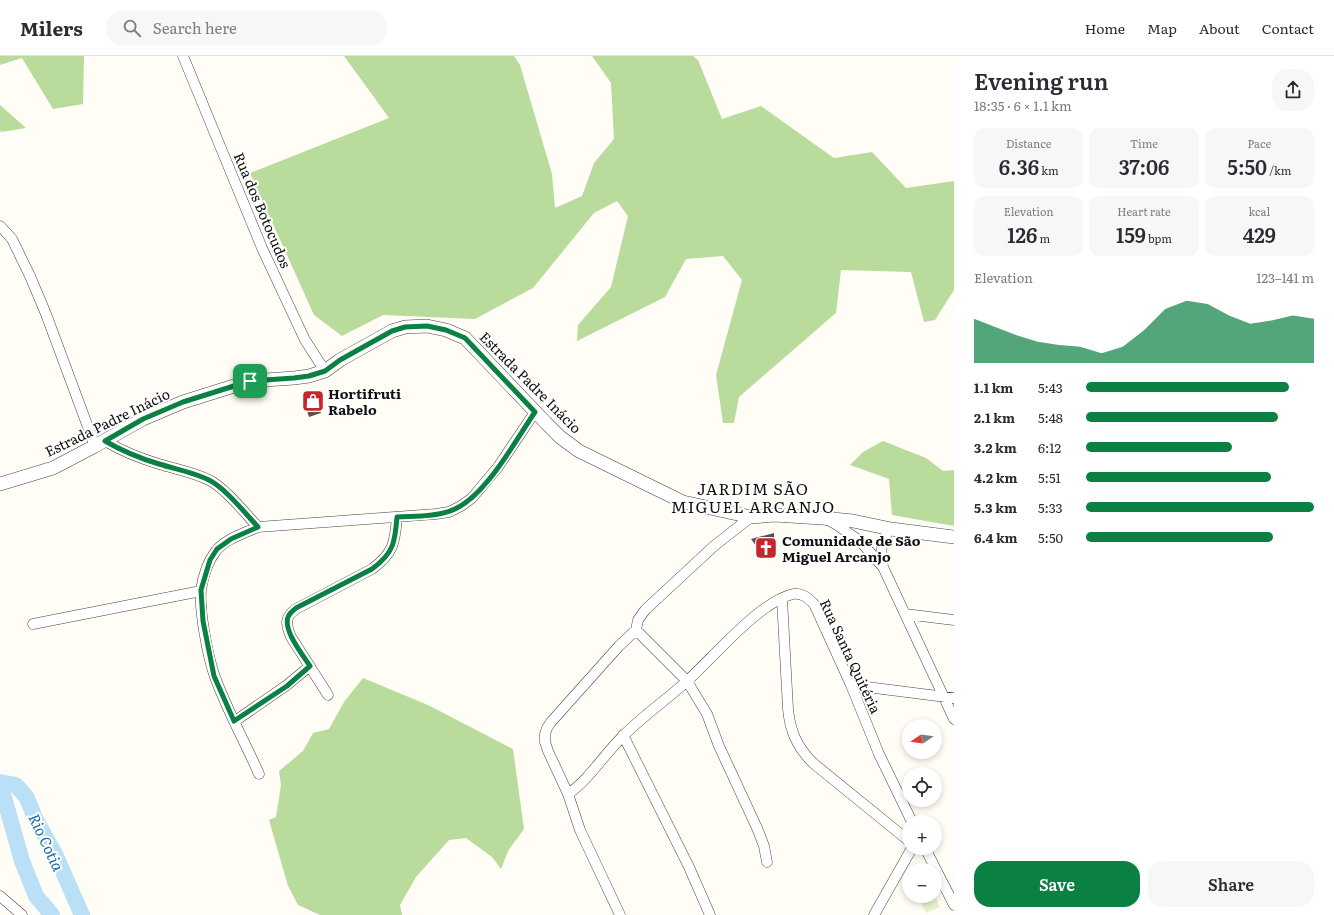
<!DOCTYPE html>
<html lang="en">
<head>
<meta charset="utf-8">
<style>
	:root { --surface:#fff; --page:#f7f7f7; --text:#2b2b33; --muted:#7c7c81; --line:#e1e1e2; --accent:#0b8043 }
	body { margin:0; font-family:Literata,serif; background:var(--page); color:var(--text); height:100vh; display:flex; flex-direction:column; font-size:15px; white-space:nowrap }
	* { box-sizing:border-box; margin:0 }
	p { font-size:13px; color:var(--muted) }
	.icon { flex:none; width:22px; height:22px; fill:none; stroke:currentColor; stroke-width:2; stroke-linecap:round; stroke-linejoin:round }
	.map { position:relative; flex:1; overflow:hidden }
	.drawer { display:flex; flex-direction:column; background:var(--surface); width:380px }
	.drawer>* { flex:none }
	.needle { width:26px; rotate:257deg }
	.tools { position:absolute; left:902px; top:663px; display:grid; gap:8px }
	.tools a { display:grid; place-items:center; width:40px; height:40px; border-radius:50%; background:var(--surface); box-shadow:0 2px 6px #0003; font-size:20px }
	.pin { position:absolute; display:grid; place-items:center; width:34px; height:34px; color:#fff; margin:-17px; border-radius:8px; box-shadow:0 2px 6px #0006 }
	.round { display:grid; place-items:center; flex:none; width:42px; height:42px; border-radius:16px; background:var(--page) }
	.summary { display:flex; align-items:center; justify-content:space-between; height:68px; padding:0 20px }
	h1 { font-size:22px; font-weight:600; line-height:30px }
	.metrics { display:grid; grid-template-columns:repeat(3,1fr); gap:6px; height:68px; padding:4px 20px }
	.metrics div { display:grid; align-content:center; border-radius:10px; background:var(--page); text-align:center }
	.metrics b { font-size:20px; font-weight:600 }
	.metrics small { font-size:11px; font-weight:400 }
	.metrics p { font-size:11px }
	.chart { height:112px; padding:8px 20px }
	.chart p { display:flex; justify-content:space-between }
	.chart svg { width:100%; height:72px; margin-top:4px; fill:var(--accent); opacity:.7 }
	.cta { display:flex; gap:8px; margin-top:auto; padding:8px 20px }
	.cta a { flex:1; height:46px; border-radius:16px; background:var(--accent); color:#fff; font-size:16px; font-weight:600; line-height:46px; text-align:center }
	.cta a+a { background:var(--page); color:var(--text) }
	ul { padding:0 20px; list-style:none; font-size:13px }
	li { display:grid; grid-template-columns:64px 48px 1fr; align-items:center; height:30px }
	li i { height:10px; border-radius:5px; background:var(--accent) }
	header { display:flex; align-items:center; gap:24px; box-sizing:border-box; height:56px; padding:0 20px; background:var(--surface); border-bottom:1px solid var(--line) }
	header strong { font-size:19px }
	nav { display:flex; gap:22px; margin-inline-start:auto; font-size:14px }
	.search { width:280px; height:36px; background:var(--page); display:flex; align-items:center; gap:10px; box-sizing:border-box; padding:0 14px; border-radius:16px; color:var(--muted); font-size:15px }
	main { display:flex; flex:1; min-height:0 }
	.map>svg:first-child { display:block }
	.forest { fill:#b9dc9c }
	.pitch { fill:#e6f2cf }
	.lines { fill:none; stroke-linecap:round; stroke-linejoin:round }
	.river { stroke:#b9e0f7; stroke-width:16 }
	.building { fill:#5a524d }
	.minor-casing { stroke:#444; stroke-width:11 }
	.tertiary-casing { stroke:#444; stroke-width:14 }
	.minor { stroke:#fff; stroke-width:10 }
	.tertiary { stroke:#fff; stroke-width:13 }
	.route-casing { stroke:#fff; stroke-width:8 }
	.route { stroke:#0b8043; stroke-width:5 }
	.labels { text-anchor:middle; dominant-baseline:central; stroke-width:4; stroke-linejoin:round; paint-order:stroke }
	.street-label { font-size:14px; fill:#111; stroke:#fff }
	.poi-label { font-size:14px; font-weight:bold; fill:#111; stroke:#fff; text-anchor:start }
	.water-label { font-size:15px; font-style:italic; fill:#1768a6; stroke:#fff }
	.quarter-label { font-size:16px; letter-spacing:1px; fill:#111; stroke:#fff }
</style>
</head>
<body>
<header>
<strong>Milers</strong>
<div class="search"><svg class="icon" aria-label="search" viewBox="0 0 24 24"><circle cx="10" cy="10" r="6"/><path d="M15 15l6 6"/></svg>Search here</div>
<nav><a>Home</a><a>Map</a><a>About</a><a>Contact</a></nav>
</header>
<main>
<div class="map">
<svg width="954" height="859" viewBox="0 0 954 859">
	<rect width="100%" height="100%" fill="#fffdf5"/>
	<!-- forest -->
	<path class="forest" d="M0,0H84L83,48L53,53L22,2L0,9Z
		M344,0H514L520,9L552,118L555,152L582,140L594,107L614,83L611,27L592,0H693L698,4L722,63L761,50L834,102L872,96L906,132L954,125V234L935,264L924,266L911,216L841,214L836,257L739,341L734,367H723L716,319L742,224L723,200L686,203L665,241L577,285L578,269L611,231L628,160L617,145L594,157L533,232L475,263L383,259L342,280L314,259L250,117L389,62Z
		M0,49L26,72L1,76L0,74Z
		M883,385L926,402L943,415L954,414V470L892,459L889,423L850,409L863,396Z
		M363,622L428,649L513,693L524,773L508,795L501,813L492,801L466,782L449,784L416,821L400,849L402,859H320L298,849L288,830L269,764L276,761L281,729L279,715L303,695L313,677L329,673L344,646Z"/>
	<!-- pitch -->
	<path class="pitch" d="M918,840H935L940,851L926,857Z"/>
	<g class="lines">
		<!-- river -->
		<path class="river" d="M0,726L16,729L27,742L35,762L56,800L82,859
			M0,727L22,805L36,840L52,859"/>
	</g>
	<!-- building -->
	<path class="building" d="M315,337L321,357L309,361L303,342Z
		M774,477L775,501H764L751,483Z"/>
	<g class="lines">
		<!-- minor casing -->
		<g class="minor-casing">
			<path id="minor" d="M183,0L262,192L305,284L325,315
				M0,170L12,183L30,220L46,258L95,390
				M105,385C122,395 139,402 159,408C175,413 193,416 209,424C225,432 245,457 258,471L436,458L449,456L461,450L472,442L498,411L535,356
				M828,464L837,469L860,485L883,511L954,663
				M258,471C245,477 225,483 216,495C208,505 203,521 201,534C199,554 208,602 215,621C227,654 245,686 259,718
				M883,511C881,496 879,484 891,473
				M782,543L788,653C790,675 797,691 813,707L909,785
				M905,558L954,564
				M33,568L201,535
				M636,574L638,564L645,554L714,490L751,461
				M851,629L954,642
				M328,639L291,581C286,569 284,561 296,553L372,513C394,497 395,486 397,461
				M235,665L287,629L310,610
				M623,679L689,811L710,859
				M568,738C590,723 604,698 624,679C643,660 666,644 686,626C714,601 759,546 793,538C802,536 809,543 814,548L851,629L879,698L912,766
				M925,792L954,849
				M0,840L22,859
				M620,859L580,774L568,738L548,695L545,686V678L547,672L551,666L619,590L636,574L687,625L707,658L719,690L757,772L764,790L767,806
				M874,859L912,792"/>
		</g>
		<!-- tertiary casing -->
		<g class="tertiary-casing">
			<path id="tertiary" d="M0,428L53,412L95,390L143,363L183,346L250,325L294,322L309,320L325,315L340,304L392,275L405,271L427,270L446,274L465,282L546,367L560,381L579,395L683,446L751,461L774,459L822,462L853,465L891,473L954,481"/>
		</g>
		<!-- minor -->
		<use href="#minor" class="minor"/>
		<!-- tertiary -->
		<use href="#tertiary" class="tertiary"/>
	</g>
	<g class="lines">
		<!-- route casing -->
		<g class="route-casing">
			<path id="route" d="M427,270L446,274L465,282L535,356C515,385 484,444 450,455C434,461 414,460 397,461C395,486 394,497 372,513L296,552C294,554 291,556 289,559C281,572 302,598 310,610L287,630L234,665L214,620L203,565L201,534L210,504L217,493L231,483L258,471C245,457 225,432 209,424C193,416 175,413 159,408C139,402 122,395 105,385L143,363L183,346L250,325L294,322L309,320L325,315L340,304L392,275L405,271Z"/>
		</g>
		<!-- route -->
		<use href="#route" class="route"/>
	</g>
	<!-- icons -->
	<defs>
		<g id="shop-square" transform="scale(1.15)"><rect x="-9" y="-9" width="18" height="18" rx="4" fill="#c4262e" stroke="#fff"/><path d="M-5-2.5h2.3a2.7 3.5 0 0 1 5.4 0H5L5.5 6h-11ZM-1.5-2.5h3a1.5 2.3 0 0 0-3 0Z" fill="#fff"/></g>
		<g id="church-square" transform="scale(1.15)"><rect x="-9" y="-9" width="18" height="18" rx="4" fill="#c4262e" stroke="#fff"/><path d="M-1.2-6h2.4v3.5h3.3v2.4h-3.3V6h-2.4V-.1h-3.3v-2.4h3.3Z" fill="#fff"/></g>
	</defs>
	<g fill-rule="evenodd">
		<use href="#shop-square" x="313" y="345"/>
		<use href="#church-square" x="766" y="492"/>
	</g>
	<g class="labels">
		<!-- street labels -->
		<g class="street-label">
			<text transform="translate(263 154) rotate(67)">Rua dos Botocudos</text>
			<text transform="translate(531 326) rotate(45)">Estrada Padre Inácio</text>
			<text transform="translate(107 366) rotate(-26)">Estrada Padre Inácio</text>
			<text transform="translate(851 600) rotate(65)">Rua Santa Quitéria</text>
		</g>
		<!-- poi labels -->
		<g class="poi-label">
			<text x="328" y="337">Hortifruti<tspan x="328" dy="16">Rabelo</tspan></text>
			<text x="782" y="484">Comunidade de São<tspan x="782" dy="16">Miguel Arcanjo</tspan></text>
		</g>
		<!-- water labels -->
		<g class="water-label">
			<text transform="translate(47 786) rotate(65)">Rio Cotia</text>
		</g>
		<!-- quarter labels -->
		<g class="quarter-label">
			<text x="753" y="432">JARDIM SÃO<tspan x="753" dy="18">MIGUEL ARCANJO</tspan></text>
		</g>
	</g>
</svg>
<div class="tools">
<a><svg class="needle" viewBox="-14 -14 28 28"><path d="M0-13l5 13h-10z" fill="#e53935"/><path d="M0 13l5-13h-10z" fill="#7c7c81"/></svg></a>
<a><svg class="icon" aria-label="locate" viewBox="0 0 24 24"><circle cx="12" cy="12" r="6"/><path d="M12 2v4M12 18v4M2 12h4M18 12h4"/></svg></a>
<a>+</a>
<a>−</a>
</div>
<div class="pin" style="left:250px;top:325px;background:#1e9e55"><svg class="icon" aria-label="arrive" viewBox="0 0 24 24"><path d="M6 21V4h12l-3 4 3 4H6"/></svg></div>
</div>
<section class="drawer">
<div class="summary"><div><h1>Evening run</h1><p>18:35 · 6 × 1.1 km</p></div><a class="round"><svg class="icon" aria-label="share" viewBox="0 0 24 24"><path d="M12 15V3M7 8l5-5 5 5M5 13v7h14v-7"/></svg></a></div>
<div class="metrics">
<div><p>Distance</p><b>6.36<small> km</small></b></div>
<div><p>Time</p><b>37:06</b></div>
<div><p>Pace</p><b>5:50<small> /km</small></b></div>
</div>
<div class="metrics">
<div><p>Elevation</p><b>126<small> m</small></b></div>
<div><p>Heart rate</p><b>159<small> bpm</small></b></div>
<div><p>kcal</p><b>429</b></div>
</div>
<div class="chart"><p><span>Elevation</span>123–141 m</p>
<svg viewBox="0 0 160 44" preserveAspectRatio="none"><path d="M0 44V17L10 22L20 27L30 31L40 33L50 34L60 38L70 34L80 24L90 11L100 6L110 8L120 15L130 20L140 18L150 15L160 17V44z"/></svg>
</div>
<ul>
<li><b>1.1 km</b>5:43<i style="width:89%"></i></li>
<li><b>2.1 km</b>5:48<i style="width:84%"></i></li>
<li><b>3.2 km</b>6:12<i style="width:64%"></i></li>
<li><b>4.2 km</b>5:51<i style="width:81%"></i></li>
<li><b>5.3 km</b>5:33<i style="width:100%"></i></li>
<li><b>6.4 km</b>5:50<i style="width:82%"></i></li>
</ul>
<div class="cta"><a>Save</a><a>Share</a></div>
</section>
</main>
</body>
</html>
